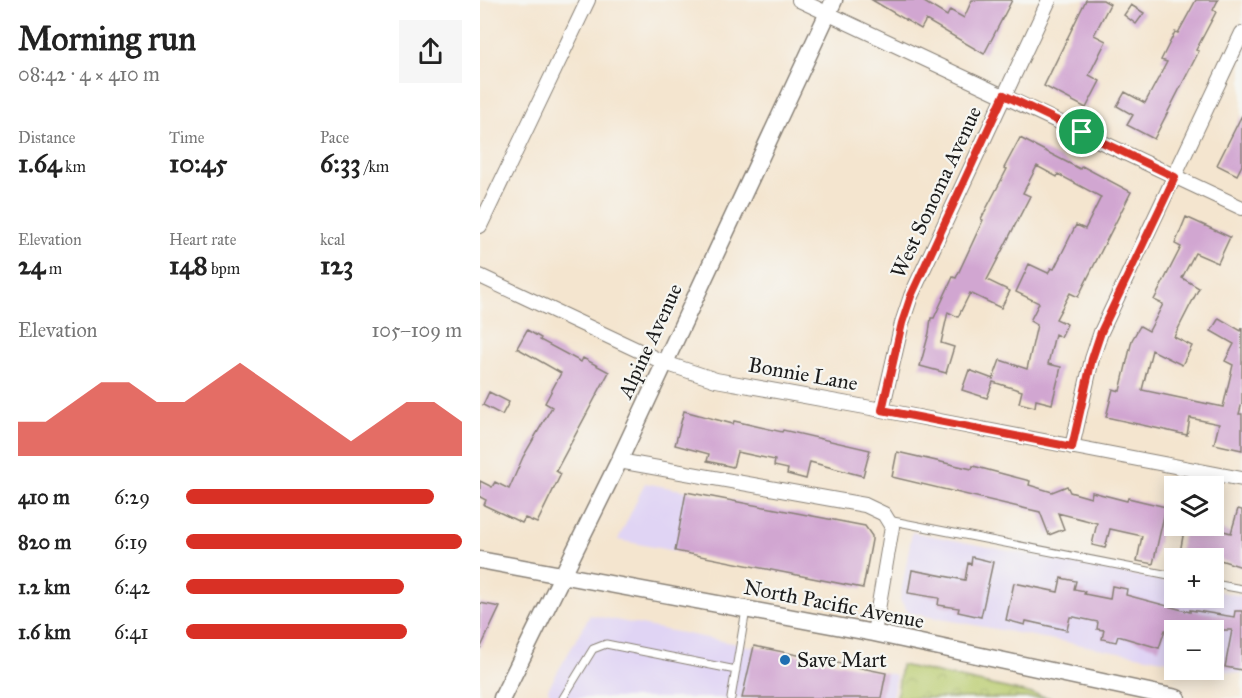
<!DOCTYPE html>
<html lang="en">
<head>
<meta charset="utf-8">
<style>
	:root { --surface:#fff; --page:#f6f6f6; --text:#222; --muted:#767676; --accent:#d93025 }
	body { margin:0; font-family:"IM FELL Great Primer",serif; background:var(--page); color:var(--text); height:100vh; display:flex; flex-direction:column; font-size:22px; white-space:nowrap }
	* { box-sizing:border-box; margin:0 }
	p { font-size:20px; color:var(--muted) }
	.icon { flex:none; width:33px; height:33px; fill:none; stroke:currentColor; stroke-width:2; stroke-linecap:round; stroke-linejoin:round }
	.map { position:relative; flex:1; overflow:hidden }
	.side { display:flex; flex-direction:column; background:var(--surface); width:480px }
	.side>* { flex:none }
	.tools { position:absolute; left:684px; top:476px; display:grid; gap:12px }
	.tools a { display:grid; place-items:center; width:60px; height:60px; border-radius:0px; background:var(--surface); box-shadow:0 3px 15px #0003; font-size:30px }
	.pin { position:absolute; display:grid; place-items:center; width:51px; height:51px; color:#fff; margin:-26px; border:3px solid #fff; border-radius:50%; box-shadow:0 2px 6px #0007 }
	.round { display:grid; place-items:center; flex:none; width:63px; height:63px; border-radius:0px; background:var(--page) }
	.head { display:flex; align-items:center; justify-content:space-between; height:102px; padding:0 18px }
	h1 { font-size:33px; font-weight:700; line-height:45px }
	.metrics { display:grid; grid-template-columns:repeat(3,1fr); gap:9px; height:102px; padding:6px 18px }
	.metrics div { display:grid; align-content:center }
	.metrics b { font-size:26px; font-weight:700 }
	.metrics small { font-size:16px; font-weight:400 }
	.metrics p { font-size:16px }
	.chart { height:168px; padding:12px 18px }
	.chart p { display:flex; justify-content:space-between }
	.chart svg { width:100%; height:108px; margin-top:6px; fill:var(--accent); opacity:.7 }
	ul { padding:0 18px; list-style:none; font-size:20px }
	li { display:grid; grid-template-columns:96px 72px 1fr; align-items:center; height:45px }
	li i { height:15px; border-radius:8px; background:var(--accent) }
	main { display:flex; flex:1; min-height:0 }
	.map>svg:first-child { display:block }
	.built { fill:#e0d4f4 }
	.park { fill:url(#park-crowns); stroke:#6b7446; stroke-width:1.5 }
	.building { fill:#d1a6d1 }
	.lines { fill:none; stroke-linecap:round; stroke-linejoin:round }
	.service-casing { stroke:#888076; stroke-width:9 }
	.minor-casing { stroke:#888076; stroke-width:16 }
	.tertiary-casing { stroke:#888076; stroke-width:19 }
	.service { stroke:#fff; stroke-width:7 }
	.minor { stroke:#fff; stroke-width:14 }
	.tertiary { stroke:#fff; stroke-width:16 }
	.route-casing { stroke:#fff; stroke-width:12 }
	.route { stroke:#d93025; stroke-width:8 }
	.poi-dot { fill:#1f6fb2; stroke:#f6f6f2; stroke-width:2 }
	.labels { text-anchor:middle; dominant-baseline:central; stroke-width:4.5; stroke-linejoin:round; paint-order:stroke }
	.street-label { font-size:21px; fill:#1c1c1c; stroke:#f6f6f2 }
	.poi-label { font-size:21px; fill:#1c1c1c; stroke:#f6f6f2; text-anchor:start }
</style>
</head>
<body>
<main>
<section class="side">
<div class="head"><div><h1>Morning run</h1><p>08:42 · 4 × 410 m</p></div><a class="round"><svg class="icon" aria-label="share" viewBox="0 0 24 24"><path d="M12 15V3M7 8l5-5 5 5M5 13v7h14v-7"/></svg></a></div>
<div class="metrics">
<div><p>Distance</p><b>1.64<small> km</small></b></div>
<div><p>Time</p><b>10:45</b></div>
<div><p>Pace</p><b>6:33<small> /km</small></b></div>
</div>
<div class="metrics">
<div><p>Elevation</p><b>24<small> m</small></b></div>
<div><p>Heart rate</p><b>148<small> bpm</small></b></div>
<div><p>kcal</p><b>123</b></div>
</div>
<div class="chart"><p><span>Elevation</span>105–109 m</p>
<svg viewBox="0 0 160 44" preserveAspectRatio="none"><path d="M0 44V30L10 30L20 22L30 14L40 14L50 22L60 22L70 14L80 6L90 14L100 22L110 30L120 38L130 30L140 22L150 22L160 30V44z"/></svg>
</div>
<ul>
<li><b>410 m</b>6:29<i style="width:90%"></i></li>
<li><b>820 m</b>6:19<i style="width:100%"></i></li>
<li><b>1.2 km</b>6:42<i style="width:79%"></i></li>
<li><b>1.6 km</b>6:41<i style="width:80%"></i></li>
</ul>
</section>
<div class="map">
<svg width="762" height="698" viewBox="0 0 762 698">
	<defs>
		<pattern id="park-crowns" width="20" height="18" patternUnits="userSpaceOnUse" patternTransform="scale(1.5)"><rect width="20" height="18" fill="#bacc6f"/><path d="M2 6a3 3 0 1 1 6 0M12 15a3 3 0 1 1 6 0" fill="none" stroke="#9faf60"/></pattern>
	</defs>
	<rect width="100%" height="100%" fill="#f6f6f2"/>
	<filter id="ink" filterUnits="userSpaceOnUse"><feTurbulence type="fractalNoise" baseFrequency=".0167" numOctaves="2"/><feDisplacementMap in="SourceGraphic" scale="12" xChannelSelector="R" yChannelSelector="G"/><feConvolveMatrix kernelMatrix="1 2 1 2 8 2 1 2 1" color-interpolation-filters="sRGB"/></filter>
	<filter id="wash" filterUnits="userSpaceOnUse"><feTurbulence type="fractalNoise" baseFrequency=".008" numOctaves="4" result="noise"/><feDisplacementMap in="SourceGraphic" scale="24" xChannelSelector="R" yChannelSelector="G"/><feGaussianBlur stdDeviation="1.35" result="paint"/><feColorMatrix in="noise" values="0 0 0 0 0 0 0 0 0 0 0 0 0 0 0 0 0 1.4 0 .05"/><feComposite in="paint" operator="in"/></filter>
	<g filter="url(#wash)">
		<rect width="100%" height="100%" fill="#f4e5cf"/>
		<!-- built -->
		<path class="built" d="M165,483L385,526L392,543L383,588L138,540Z
			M432,532L694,583V597H734V591L762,596V674L734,669V630H694V662L429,613L420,600Z
			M110,615L416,675L412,698H70L68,689Z"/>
		<!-- park -->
		<path class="park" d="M421,665L571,698H417Z"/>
		<g id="blocks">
			<!-- building -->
			<path class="building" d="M392,0H441L467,16L470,10L484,18L492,0H532L504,54L446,20L441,29Z
				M606,0H623L630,4L614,35L626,41L609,75L620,81L606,108L564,86Z
				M716,0H738L733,10L736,12L716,50L719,51L674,139L647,125L653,115L637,106L645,92L665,103L687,62L681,60L695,32L698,33Z
				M651,5L664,13L656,24L644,15Z
				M762,115V165L757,175L737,165Z
				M540,138L600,169L602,166L651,192L598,297L590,293L576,319L587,324L581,337L575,334L568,364L581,367L572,404L556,400L555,407L539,403L542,391L513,382L507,398L482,390L489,370L513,379L520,360L547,369L557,325L550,321L559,303L536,292L549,264L568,273L571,268L574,269L596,225L605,229L621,197L578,174L577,177L557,166L543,193L550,196L507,280L530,291L521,308L490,293L478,317L468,312L461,343L474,347L466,373L440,366L449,333L451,318H454L473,277L476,278L503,220L501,219L527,169L524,168Z
				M706,217L750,237L738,263L715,253L702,278L719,288L694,337L712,346L702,365L672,350L662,390L743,407L753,365L745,361L754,344L731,331L739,318L761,331L762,328V403L759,414H762V450L734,444L739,424L710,418L707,435L626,417L633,389L640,391L652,340L660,326L669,331L683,304L674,300L701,247L695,244Z
				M47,330L61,338L60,340L101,362L103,358L129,372L76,471L81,474L57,523L45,518L42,523L4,505L6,500L0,497V481L12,487L15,482L29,489L43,457L72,407L65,403L81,373L37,348Z
				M9,392L29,402L22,415L3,405Z
				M204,411L253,424L254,421L302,432L303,430L390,450L383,476L330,462L326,479L307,474L308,469L294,466L295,460L257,452L253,467L227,461L229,454L195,445Z
				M417,452L492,469L493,466L550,481L549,485L572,492L587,486L590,492L611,498L612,492L647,501L648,498L686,507L673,564L657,561L662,536L630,529L625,548L612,545L617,523L578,513L584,529L569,535L560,512L412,477Z
				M206,492L385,526L392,536V540L383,588L195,551Z
				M758,509L762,510V567L734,558H699L705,525H722L751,533Z
				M492,557L513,562L501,617L478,612L479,608L458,605L459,598L428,593L432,570L485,580L488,563L491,564Z
				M581,578L596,581L594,589L605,591L604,594L630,599L632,586L647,589L646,595L710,612V610L754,617L755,611H762V670L745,667L752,630H685L679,648L638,636L636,642L622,639L624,630L617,629L618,622L594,617H590L587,630L546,621L545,625L526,620L534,583L578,592Z
				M0,603L20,607L0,649Z
				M274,646L406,673L401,698H262Z"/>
		</g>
	</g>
	<g filter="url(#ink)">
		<use href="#blocks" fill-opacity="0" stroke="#888076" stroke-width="1.5"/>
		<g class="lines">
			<!-- service casing -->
			<g class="service-casing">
				<path id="service" d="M408,520L694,576
					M734,584L762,589
					M83,698L113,649L126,644L256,670
					M251,698L266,610"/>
			</g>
			<!-- minor casing -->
			<g class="minor-casing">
				<path id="minor" d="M319,0L762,208
					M0,226L108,0
					M0,276L185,363L236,380L402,410L762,479
					M402,410L422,323L431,296L569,0
					M592,447L612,359L621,332L762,33
					M139,461L385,505L404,514L412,527L394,633"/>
			</g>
			<!-- tertiary casing -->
			<g class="tertiary-casing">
				<path id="tertiary" d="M0,560L394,633L697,698
					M22,698L139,461L354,0"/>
			</g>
			<!-- service -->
			<use href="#service" class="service"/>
			<!-- minor -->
			<use href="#minor" class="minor"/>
			<!-- tertiary -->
			<use href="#tertiary" class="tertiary"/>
		</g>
	</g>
	<g class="lines" filter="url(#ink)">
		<!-- route casing -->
		<g class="route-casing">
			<path id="route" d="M524,95L695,177L621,332L612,359L592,447L402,410L422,323L431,296Z"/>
		</g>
		<!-- route -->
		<use href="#route" class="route"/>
	</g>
	<!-- markers -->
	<circle class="poi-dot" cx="305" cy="660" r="6"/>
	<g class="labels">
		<!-- street labels -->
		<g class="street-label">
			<text transform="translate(456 192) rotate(-65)">West Sonoma Avenue</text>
			<text transform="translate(170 341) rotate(-65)">Alpine Avenue</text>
			<text transform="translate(323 374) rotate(10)">Bonnie Lane</text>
			<text transform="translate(354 604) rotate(11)">North Pacific Avenue</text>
		</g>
		<!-- poi labels -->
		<g class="poi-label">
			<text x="317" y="660">Save Mart</text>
		</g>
	</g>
</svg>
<div class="tools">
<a><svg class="icon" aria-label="layers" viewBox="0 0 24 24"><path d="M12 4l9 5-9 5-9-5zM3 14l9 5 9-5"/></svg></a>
<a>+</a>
<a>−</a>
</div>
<div class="pin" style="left:602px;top:132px;background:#1e9e55"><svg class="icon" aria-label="arrive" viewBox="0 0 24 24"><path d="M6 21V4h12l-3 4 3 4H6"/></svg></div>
</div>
</main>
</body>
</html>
